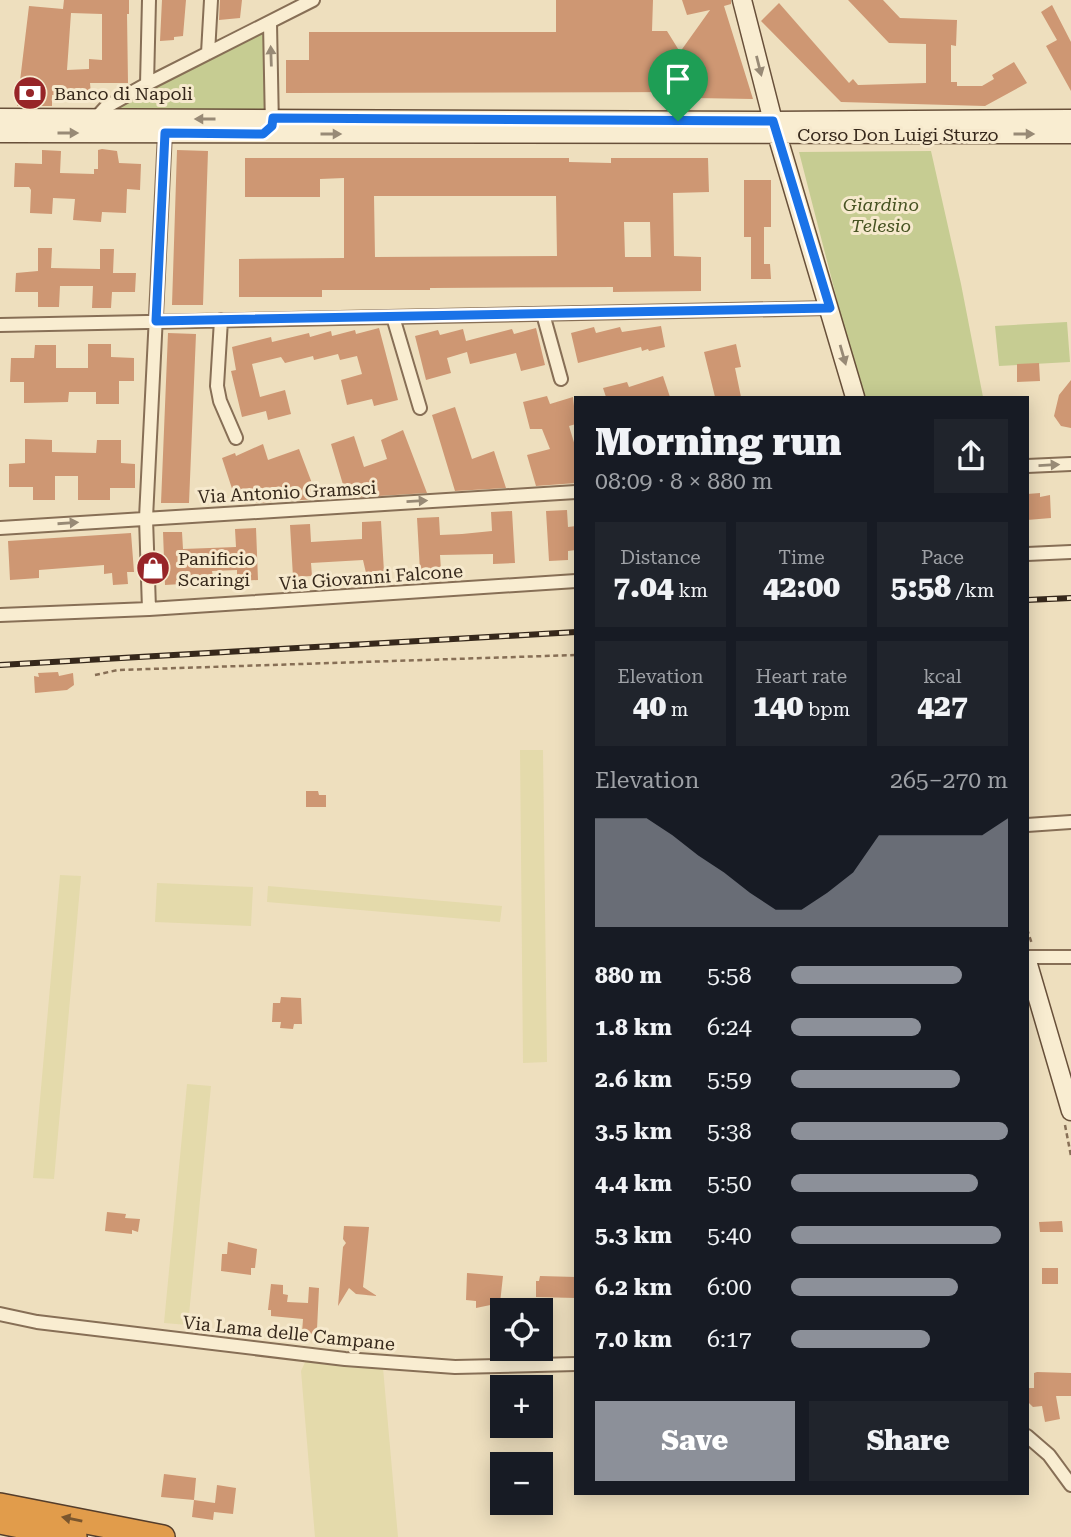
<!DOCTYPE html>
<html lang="en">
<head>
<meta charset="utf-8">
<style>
	:root { --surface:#171b24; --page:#20242c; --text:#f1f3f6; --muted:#9ea1a6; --accent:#8c9099 }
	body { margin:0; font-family:"Roboto Serif",serif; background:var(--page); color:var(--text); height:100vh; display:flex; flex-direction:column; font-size:26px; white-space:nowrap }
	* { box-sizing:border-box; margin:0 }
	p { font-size:23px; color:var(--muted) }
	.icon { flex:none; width:38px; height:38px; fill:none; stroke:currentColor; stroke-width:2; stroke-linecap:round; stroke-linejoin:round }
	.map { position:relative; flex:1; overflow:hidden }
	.drawer { position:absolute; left:574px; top:396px; width:455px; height:1099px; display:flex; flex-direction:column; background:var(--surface); border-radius:0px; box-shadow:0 4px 18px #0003 }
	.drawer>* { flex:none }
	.buttons { position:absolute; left:490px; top:1298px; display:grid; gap:14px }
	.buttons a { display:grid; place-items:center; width:63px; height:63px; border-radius:0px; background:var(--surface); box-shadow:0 4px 18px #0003; font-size:35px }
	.pin { position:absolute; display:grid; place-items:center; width:60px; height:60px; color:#fff; margin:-72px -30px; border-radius:50% 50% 50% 0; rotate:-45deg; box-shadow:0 0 7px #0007 }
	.pin .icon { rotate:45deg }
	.round { display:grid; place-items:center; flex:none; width:74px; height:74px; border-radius:0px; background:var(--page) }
	.summary { display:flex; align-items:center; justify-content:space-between; height:119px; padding:0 21px }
	h1 { font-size:38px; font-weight:800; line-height:52px }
	.metrics { display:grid; grid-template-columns:repeat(3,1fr); gap:10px; height:119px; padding:7px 21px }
	.metrics div { display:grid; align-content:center; border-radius:0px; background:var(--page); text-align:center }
	.metrics b { font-size:30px; font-weight:800 }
	.metrics small { font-size:19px; font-weight:400 }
	.metrics p { font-size:19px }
	.chart { height:196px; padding:14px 21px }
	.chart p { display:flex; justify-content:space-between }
	.chart svg { width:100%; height:126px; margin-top:7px; fill:var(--accent); opacity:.7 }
	.cta { display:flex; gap:14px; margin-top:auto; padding:14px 21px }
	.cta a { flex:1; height:80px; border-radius:0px; background:var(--accent); color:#fff; font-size:28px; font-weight:800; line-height:80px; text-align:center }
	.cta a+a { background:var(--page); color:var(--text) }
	ul { padding:0 21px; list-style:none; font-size:23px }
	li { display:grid; grid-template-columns:112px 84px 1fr; align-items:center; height:52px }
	li i { height:18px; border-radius:9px; background:var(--accent) }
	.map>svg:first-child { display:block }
	.farmland { fill:#e4daab }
	.green { fill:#c6cc92 }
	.building { fill:#ce9773; fill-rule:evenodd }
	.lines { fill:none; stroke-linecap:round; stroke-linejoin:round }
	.street-casing { stroke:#876f56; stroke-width:16 }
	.secondary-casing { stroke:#68503a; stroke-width:21 }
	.highway-casing { stroke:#543d2b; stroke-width:26 }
	.path { stroke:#876f56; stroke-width:2.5; stroke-dasharray:5 3.5; stroke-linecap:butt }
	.street { stroke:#f9edd1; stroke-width:12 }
	.secondary { stroke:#f9edd1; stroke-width:18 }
	.highway { stroke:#e19c4b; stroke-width:23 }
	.rail-casing { stroke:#36281b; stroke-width:6 }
	.rail { stroke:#f6e9cd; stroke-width:3.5; stroke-dasharray:10; stroke-linecap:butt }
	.oneway { fill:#988a76 }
	.oneway2 { fill:#7a562e }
	.route-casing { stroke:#fff; stroke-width:14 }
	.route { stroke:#1a73e8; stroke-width:9 }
	.labels { text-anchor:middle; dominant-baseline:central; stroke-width:6; stroke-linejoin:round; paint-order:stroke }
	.poi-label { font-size:18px; fill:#36281b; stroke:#f6e9cd; text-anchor:start }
	.street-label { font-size:18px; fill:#36281b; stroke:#f6e9cd }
	.park-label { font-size:18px; font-style:italic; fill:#475322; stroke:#f6e9cd }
</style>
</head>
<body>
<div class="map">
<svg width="1071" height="1537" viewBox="0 0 1071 1537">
	<rect width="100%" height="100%" fill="#eedfbe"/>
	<!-- farmland -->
	<path class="farmland" d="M520,750H543L547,1062L523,1063Z
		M60,875L81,876L54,1179L33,1178Z
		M157,883L253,887L251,926L155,922Z
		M268,886L502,906L500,922L267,902Z
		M187,1084L211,1086L188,1325L164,1323Z
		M306,1360L383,1368L398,1537H315L301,1371Z"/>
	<!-- green -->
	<path class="green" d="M266,29L269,114L107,115L112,107Z
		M931,151L961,284L983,397H862L799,152Z
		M1067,322L1070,362L999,366L995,326Z"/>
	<!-- building -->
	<path class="building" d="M64,0H129V14H127L128,83H90L91,94L52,95V106H17L29,6L63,9ZM71,13L102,14V60L89,59V69L67,70Z
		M162,0H186L183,36L174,37V40L160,41Z
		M220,0H242L240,18L219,20Z
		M556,0H653L652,31H667L680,52L710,10L687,15L682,0H731V4L724,6L753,99L695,98L699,92L286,93V60H309V32H556Z
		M848,0H883L900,18L957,20L956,46L951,45V82H957V86H982L994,79L992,75L1014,62L1027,83L985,106L841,102L761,21L779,3L849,83L853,79L858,85L926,83V44L889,43Z
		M1052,5L1071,42V91L1046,46L1057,40L1041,12Z
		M102,149L117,151L119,163L141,164L140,190L127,189L126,213L102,212L101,222L73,220L75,199L53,198L52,214L30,213L31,190L29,187H14L15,163L42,164V150L61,151L60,173L94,174V169H98V150Z
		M177,150L208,151L203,305H172Z
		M245,158H569V162L611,163V158H708L709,192L673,193L674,256L701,257V291L613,292V287L430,288V290H322V297H239V259L344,258V178L320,179V197H245ZM374,196H556L557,256L375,257ZM624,222H650L651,257H625Z
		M744,180H771V227H764V264H770L771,279H751V237H744Z
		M38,248H52L51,268L100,269V249H114L113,273H136L135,292H112L111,308H92L93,286H60L59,307H38V292H15L16,273L38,271Z
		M661,326L665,347L649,351L648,349L642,351L641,347L578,363L571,333L594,327L596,333L620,327L622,332Z
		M379,328L398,400L374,406L372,399L347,405L341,380L362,374L357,356L340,360L338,354L314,360L313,356L285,363L281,357L252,364L260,397L285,390L291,414L268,420L266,411L242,417L231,371L236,370L232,347L271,337L272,342L309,333L310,337L331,331L332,336L355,330L356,334Z
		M536,328L545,365L521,371L516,353L470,364L467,352L447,358L451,373L426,380L415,336L438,330L440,335L463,329L466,341L512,329L514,334Z
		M168,333L196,334L189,503H161Z
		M88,344H111V357L134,358V381H119V404H96V392H69L68,402L24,403V382H10L11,358H34L35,345H56V368H88Z
		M736,344L741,367L735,368L741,397H715L704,352Z
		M1039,363L1040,381L1017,382V364Z
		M663,376L670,397H606L603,388L627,382L629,387Z
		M1071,380V428L1061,426L1054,416L1059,395Z
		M547,396L550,404L573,397L576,424L569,426L576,449V483L536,486L527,455L550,449L542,429H530L523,402Z
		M455,407L472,459L494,451L506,488L455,491L432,415Z
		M403,430L427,493L347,498L331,444L354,436L364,467L387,459L381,440Z
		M25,439L52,440V452L96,453L97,440H121V463L135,464V488H110V500H78V476H55V500H33V487H9V464L25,463Z
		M263,444L268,460L299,449L318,499L237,504L222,458L235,453L236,456Z
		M1040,493V497L1050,495L1051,518L1027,520V494Z
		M567,510L568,527L576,526V550L568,551V560L549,561L546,511Z
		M512,511L515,563L493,564V554L440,555L441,570L420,571L417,518L439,517L440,535L462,534L492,531L491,512Z
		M381,521L384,572L366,573L363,560L311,563L312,576L293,577L290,525L310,524L311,542L362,539V522Z
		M256,528L258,580L237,581V570L212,571L214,582L165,585L163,532H182L183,549L236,547L235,529Z
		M131,533L134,572H127L128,584L113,585L112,573L104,574V565L39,570V578L10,580L8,541Z
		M58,672L59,676L73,673L74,685L67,690L35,693L34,676L39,677L38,673Z
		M306,791H318L319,795H326V807H306Z
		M281,997L301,998L302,1024H294L293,1029L280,1028L281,1022H272L273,1003H280Z
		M107,1212L126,1214L125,1218L140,1219L138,1232L132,1230V1234L105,1231Z
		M1062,1221L1063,1232H1040L1039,1222Z
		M344,1226L369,1227L363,1287L377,1296L356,1294L349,1288L338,1306L343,1247L346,1243L343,1239Z
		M228,1242L257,1249L255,1268H251V1275L221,1271L222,1254H227Z
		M1042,1268H1058V1284H1042Z
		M467,1273L503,1276L500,1303L476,1308V1301L466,1300Z
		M540,1276L576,1277V1298L536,1297V1281H539Z
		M271,1284L283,1285V1294L288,1295L287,1302L308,1303L309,1287L319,1288L317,1329H315L314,1334L302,1333L303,1319L271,1316V1310H268Z
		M1037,1372L1071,1373V1396H1056L1060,1419L1045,1422L1042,1406L1033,1407L1027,1401V1388H1034V1373Z
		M164,1474L196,1478L194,1500L161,1497Z
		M217,1485L236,1488L233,1514L214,1512L213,1520L192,1517L194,1500L215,1503Z"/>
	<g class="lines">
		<!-- street casing -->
		<g class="street-casing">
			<path id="street" d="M270,23L272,127
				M208,53L211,0
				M147,84L149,0
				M95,119L106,107L147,84L313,0
				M543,314L561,379
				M393,317L420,408
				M221,320L217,386L220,401L236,438
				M0,325L830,308
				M1027,466L1071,464
				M0,528L576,492
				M1027,554L1071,552
				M149,609L146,518L165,133
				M0,615L149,609L576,581
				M1027,825L1071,822
				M1027,957H1071
				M0,1314L37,1322L345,1359L455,1367L576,1364
				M1027,1436L1049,1455L1071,1485"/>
		</g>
		<!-- secondary casing -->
		<g class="secondary-casing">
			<path id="secondary" d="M742,0L773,121L855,397
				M0,118L773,121L1071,119
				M0,133L1071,134
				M1027,961L1071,1111"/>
		</g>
		<!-- highway casing -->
		<g class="highway-casing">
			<path id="highway" d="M0,1505L163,1537
				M0,1522L75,1537"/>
		</g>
		<!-- path -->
		<path class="path" d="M95,675L118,670L576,655
			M1027,929L1032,944
			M1065,1125L1071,1156"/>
		<!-- street -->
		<use href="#street" class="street"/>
		<!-- secondary -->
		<use href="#secondary" class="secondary"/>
		<!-- highway -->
		<use href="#highway" class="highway"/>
		<!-- rail casing -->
		<g class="rail-casing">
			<path id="rail" d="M1027,600L1071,598
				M0,665L576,632"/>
		</g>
		<!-- rail -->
		<use href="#rail" class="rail"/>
	</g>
	<!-- one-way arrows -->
	<defs><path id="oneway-solid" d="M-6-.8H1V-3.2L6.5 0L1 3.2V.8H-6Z" transform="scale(1.75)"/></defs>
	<g class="oneway">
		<use href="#oneway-solid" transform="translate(271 56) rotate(-92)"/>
		<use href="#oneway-solid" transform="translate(759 66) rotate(76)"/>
		<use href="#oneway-solid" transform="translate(205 119) rotate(180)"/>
		<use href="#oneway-solid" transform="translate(68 133)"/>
		<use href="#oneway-solid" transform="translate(331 134)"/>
		<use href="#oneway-solid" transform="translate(1024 134)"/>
		<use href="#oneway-solid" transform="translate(843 355) rotate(74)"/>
		<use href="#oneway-solid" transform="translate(1049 465) rotate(-3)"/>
		<use href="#oneway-solid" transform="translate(417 501) rotate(-3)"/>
		<use href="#oneway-solid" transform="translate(68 523) rotate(-4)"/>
	</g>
	<use class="oneway2" href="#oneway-solid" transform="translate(72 1519) rotate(-169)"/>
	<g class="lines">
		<!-- route casing -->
		<g class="route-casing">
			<path id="route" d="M273,118L773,121L830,308L156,321L165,133L263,134L272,126Z"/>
		</g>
		<!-- route -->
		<use href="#route" class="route"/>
	</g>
	<!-- icons -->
	<defs>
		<g id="bank-disc" transform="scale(1.75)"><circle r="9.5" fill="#972528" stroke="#f6e9cd"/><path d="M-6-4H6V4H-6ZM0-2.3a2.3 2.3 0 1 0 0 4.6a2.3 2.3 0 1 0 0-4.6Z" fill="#fff"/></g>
		<g id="shop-disc" transform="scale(1.75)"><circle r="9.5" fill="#972528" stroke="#f6e9cd"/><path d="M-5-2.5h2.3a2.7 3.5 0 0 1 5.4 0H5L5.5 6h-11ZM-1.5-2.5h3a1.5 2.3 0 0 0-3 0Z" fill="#fff"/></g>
	</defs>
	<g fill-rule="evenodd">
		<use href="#bank-disc" x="30" y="93"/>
		<use href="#shop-disc" x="153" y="568"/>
	</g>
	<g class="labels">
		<!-- poi labels -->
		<g class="poi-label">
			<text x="54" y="93">Banco di Napoli</text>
			<text x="178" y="558">Panificio<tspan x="178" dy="21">Scaringi</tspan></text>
		</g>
		<!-- street labels -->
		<g class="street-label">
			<text x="898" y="134">Corso Don Luigi Sturzo</text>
			<text transform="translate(287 492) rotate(-3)">Via Antonio Gramsci</text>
			<text transform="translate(371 577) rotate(-4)">Via Giovanni Falcone</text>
			<text transform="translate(289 1333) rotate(6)">Via Lama delle Campane</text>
		</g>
		<!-- park labels -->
		<g class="park-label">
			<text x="881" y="204">Giardino<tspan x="881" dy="21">Telesio</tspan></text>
		</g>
	</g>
</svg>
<div class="buttons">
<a><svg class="icon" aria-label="locate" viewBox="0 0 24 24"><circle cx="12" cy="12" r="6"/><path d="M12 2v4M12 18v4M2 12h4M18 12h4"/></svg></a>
<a>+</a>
<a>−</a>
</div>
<div class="pin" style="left:678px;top:121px;background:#1e9e55"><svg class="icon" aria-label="arrive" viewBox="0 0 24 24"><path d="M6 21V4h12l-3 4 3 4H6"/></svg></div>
<section class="drawer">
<div class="summary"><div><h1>Morning run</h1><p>08:09 · 8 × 880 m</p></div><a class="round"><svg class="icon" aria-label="share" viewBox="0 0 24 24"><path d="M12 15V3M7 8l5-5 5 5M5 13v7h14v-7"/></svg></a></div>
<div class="metrics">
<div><p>Distance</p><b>7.04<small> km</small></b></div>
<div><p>Time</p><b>42:00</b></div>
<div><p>Pace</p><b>5:58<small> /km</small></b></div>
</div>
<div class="metrics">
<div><p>Elevation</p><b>40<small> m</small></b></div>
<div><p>Heart rate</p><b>140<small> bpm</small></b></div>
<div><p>kcal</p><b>427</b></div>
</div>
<div class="chart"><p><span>Elevation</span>265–270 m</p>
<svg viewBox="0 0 160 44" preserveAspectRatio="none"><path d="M0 44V6L10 6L20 6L30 12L40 19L50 25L60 32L70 38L80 38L90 32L100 25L110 12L120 12L130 12L140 12L150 12L160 6V44z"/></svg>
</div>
<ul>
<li><b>880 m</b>5:58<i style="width:79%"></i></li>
<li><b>1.8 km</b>6:24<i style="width:60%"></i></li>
<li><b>2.6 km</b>5:59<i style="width:78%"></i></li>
<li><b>3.5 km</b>5:38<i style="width:100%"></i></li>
<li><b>4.4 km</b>5:50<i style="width:86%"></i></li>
<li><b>5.3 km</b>5:40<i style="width:97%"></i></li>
<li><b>6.2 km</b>6:00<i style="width:77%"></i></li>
<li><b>7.0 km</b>6:17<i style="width:64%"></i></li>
</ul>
<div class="cta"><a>Save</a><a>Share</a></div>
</section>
</div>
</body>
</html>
